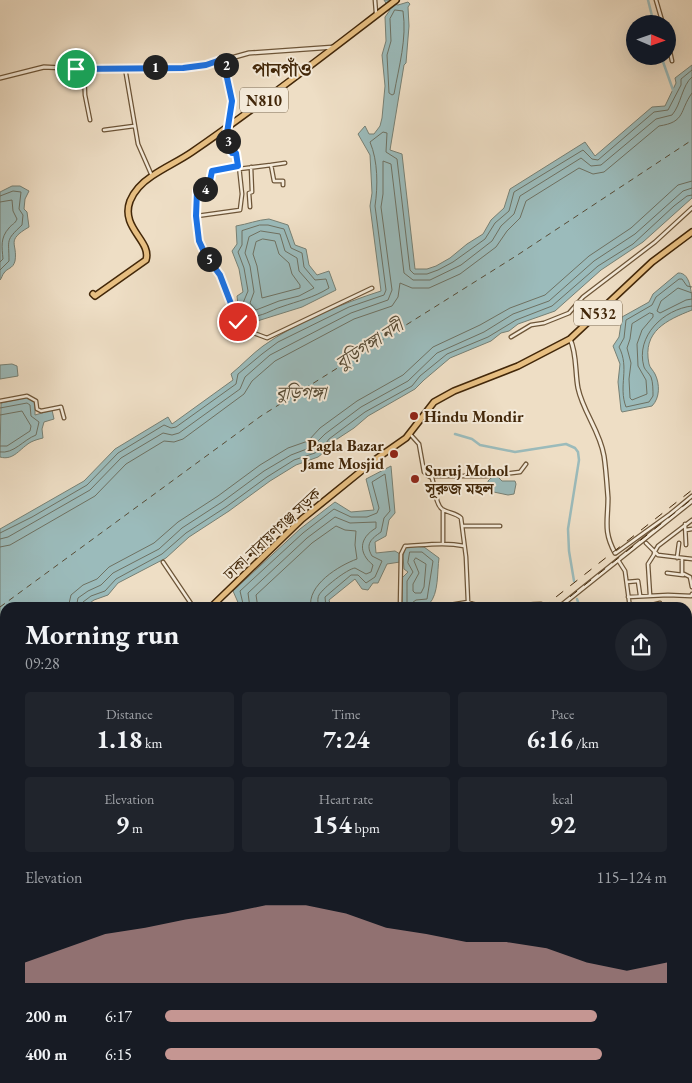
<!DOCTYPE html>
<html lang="en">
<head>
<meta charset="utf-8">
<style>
	:root { --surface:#171b24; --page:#20242c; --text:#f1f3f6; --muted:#9ea1a6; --accent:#c59692 }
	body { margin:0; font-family:"EB Garamond","Noto Serif Bengali",serif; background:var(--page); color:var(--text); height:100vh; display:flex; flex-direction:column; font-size:19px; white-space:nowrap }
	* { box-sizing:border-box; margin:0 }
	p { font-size:16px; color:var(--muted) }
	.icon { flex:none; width:28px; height:28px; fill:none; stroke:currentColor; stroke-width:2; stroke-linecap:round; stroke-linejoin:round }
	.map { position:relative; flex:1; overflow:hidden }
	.details { position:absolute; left:0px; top:602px; width:692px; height:481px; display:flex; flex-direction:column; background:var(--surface); border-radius:15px 15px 0 0; box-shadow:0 5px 20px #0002 }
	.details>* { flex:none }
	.needle { width:32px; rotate:92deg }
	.fabs { position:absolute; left:626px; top:15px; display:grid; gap:10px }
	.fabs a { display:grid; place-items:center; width:50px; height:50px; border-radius:50%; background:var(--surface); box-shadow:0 5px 20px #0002; font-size:25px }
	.pin { position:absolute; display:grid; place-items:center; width:42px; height:42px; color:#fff; margin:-21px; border:2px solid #fff; border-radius:50%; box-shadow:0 1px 5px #0007 }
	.km { position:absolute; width:25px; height:25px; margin:-12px; border-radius:50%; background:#222; color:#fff; font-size:14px; line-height:25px; text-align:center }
	.round { display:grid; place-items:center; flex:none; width:52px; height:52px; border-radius:26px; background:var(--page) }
	.summary { display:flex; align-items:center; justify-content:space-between; height:85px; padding:0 25px }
	h1 { font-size:28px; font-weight:700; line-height:38px }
	.metrics { display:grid; grid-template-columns:repeat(3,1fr); gap:8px; height:85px; padding:5px 25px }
	.metrics div { display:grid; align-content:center; border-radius:5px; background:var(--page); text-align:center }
	.metrics b { font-size:25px; font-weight:700 }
	.metrics small { font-size:14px; font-weight:400 }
	.metrics p { font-size:14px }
	.chart { height:140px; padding:10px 25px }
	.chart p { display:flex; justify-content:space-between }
	.chart svg { width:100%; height:90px; margin-top:5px; fill:var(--accent); opacity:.7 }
	ul { padding:0 25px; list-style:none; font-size:16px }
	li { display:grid; grid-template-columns:80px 60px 1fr; align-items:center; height:38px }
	li i { height:12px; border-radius:6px; background:var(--accent) }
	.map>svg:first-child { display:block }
	.water { fill:#9bbbbb; stroke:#778074 }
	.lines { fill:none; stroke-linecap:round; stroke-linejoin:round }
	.shore { stroke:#6e7162; stroke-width:1 }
	.canal { stroke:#9bbbbb; stroke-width:2.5 }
	.ferry { stroke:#584c36; stroke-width:1; stroke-dasharray:6 5; stroke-linecap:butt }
	.minor-casing { stroke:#6d5538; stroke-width:5 }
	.tertiary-casing { stroke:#6d5538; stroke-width:5.5 }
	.trunk-casing { stroke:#422709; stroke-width:8 }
	.minor { stroke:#f4ead9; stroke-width:2.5 }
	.tertiary { stroke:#f4ead9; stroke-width:3 }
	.trunk { stroke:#e7bf82; stroke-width:5 }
	.rail { stroke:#422709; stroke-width:1; stroke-dasharray:9 9; stroke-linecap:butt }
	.route-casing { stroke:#fff; stroke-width:10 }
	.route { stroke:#1a73e8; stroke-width:6 }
	.poi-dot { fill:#8f2418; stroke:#f4ead9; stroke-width:2 }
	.labels { text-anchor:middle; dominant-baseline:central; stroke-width:4; stroke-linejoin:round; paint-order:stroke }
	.shield { fill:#f4ead9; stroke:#776247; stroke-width:1 }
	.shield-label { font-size:15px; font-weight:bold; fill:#422709 }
	.poi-label { font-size:16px; font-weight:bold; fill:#422709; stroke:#f4ead9; text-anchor:start }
	.street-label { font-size:16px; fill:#422709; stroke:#f4ead9 }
	.water-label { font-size:18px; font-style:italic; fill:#584c36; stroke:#f4ead9 }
	.quarter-label { font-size:19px; font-weight:bold; fill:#422709; stroke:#f4ead9 }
</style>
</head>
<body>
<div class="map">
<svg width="692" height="1083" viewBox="0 0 692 1083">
	<rect width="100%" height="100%" fill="#eedec5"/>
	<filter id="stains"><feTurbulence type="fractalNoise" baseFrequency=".004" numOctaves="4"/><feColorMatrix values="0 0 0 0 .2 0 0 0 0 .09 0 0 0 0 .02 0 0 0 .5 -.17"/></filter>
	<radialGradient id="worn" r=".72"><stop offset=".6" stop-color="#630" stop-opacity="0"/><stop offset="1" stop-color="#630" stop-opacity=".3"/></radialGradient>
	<!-- water -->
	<path class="water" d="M384,0H393L394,4L398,5L408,2L410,4L408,7L409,26L406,63L404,65L390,150L402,154L415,269H427L436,266L450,258L467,244L483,234L491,220L504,208L510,189L585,142L595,156L652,107L665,106L676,83L675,78L692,65V198L643,242L601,270L555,311L518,324L509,331L501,333L491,341L450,358L424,380L415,389L368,416L354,428L331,443L327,450L318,457L296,465L270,481L229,511L189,537L166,558L118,583L108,595L94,600L84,607L5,608V674L0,678V529L84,481L115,449L168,417L172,424L233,380L231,374C242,365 252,354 263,346C295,323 343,303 381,291L370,206L372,193L370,155L358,134L365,126L369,134H374L380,126L382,118L385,86L382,55L386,41L385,17L390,10Z
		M12,186H20L29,191L25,199L24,209L27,212L29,227C5,241 18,243 15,261C13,269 7,268 4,273C2,275 2,278 0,280V192Z
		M269,219L288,225L295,245L306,249L309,265L317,275L329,271L336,290L302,307L251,323L238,305L237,296L243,292L239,269L232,251L237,244L236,226C248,224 257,220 269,219Z
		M678,273C692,272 692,298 692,310C667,320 642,331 649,364C650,368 653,370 655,374C660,384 660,398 652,406L622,412L621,410L618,382L620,364L613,346L619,337L622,317L649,302L653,294Z
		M12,364L17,366L18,376L0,379V365Z
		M28,397L35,402V415L52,410L54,419L44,422L42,429L43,438C39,439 35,440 31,442C20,448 14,461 0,457L1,403Z
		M391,466L395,513L389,520L386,536L375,542L376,553L395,551L400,554V562L387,564L378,583H373L368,590L362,589L355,579L329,600L331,607H240L233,591L300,529L335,502L351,512L374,510L366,479Z
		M497,476L502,481H515L516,484L514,494L508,495L489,491L488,481L491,478Z
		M411,546L424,547L439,558C437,572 439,594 429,604L402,608V578L408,572L404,569L403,556L405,548Z
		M5,829V906L0,904V881L2,880L0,877V830Z
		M5,944V1042L0,1046V968H4Z"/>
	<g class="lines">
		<!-- shore -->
		<path class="shore" d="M395,10L403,11C407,39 399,66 394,94L392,95L389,93L387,55L391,41L390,19Z
			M0,196L13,191L21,192L19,209L23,215L22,225C5,241 9,239 9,261L0,270
			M0,202L12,200L13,211L17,219C15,224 12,224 9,228C0,238 2,247 3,259L0,262
			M260,225H268L284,229L291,248L302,253L304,267L315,280L326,279L329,288C313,298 298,301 281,307C271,310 262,317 251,316L243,303L248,291L244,268L238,252L242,245V231Z
			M261,231L280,234L285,251L297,258L299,271L314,288L299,296L279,301L256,310L250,303L254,292L250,266L245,253L249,237Z
			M263,239L275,241L279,254L289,263L292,274L300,285V288L262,298L257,266L253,254L256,242Z
			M692,287L687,286L682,279H679L656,297L652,305L626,320L624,338L619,347C630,368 618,386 626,407L649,402L653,396C653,390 653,382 651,377C649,373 645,370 644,367C635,336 664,309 692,306
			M692,293L678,288L661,301L657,311L660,313L686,300L692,299
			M650,313L653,314V317L642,330L637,344L638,366L646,380L647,394L632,400L630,398L629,379L631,363L627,348L630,339L632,324Z
			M0,408L27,403L30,405L31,416L39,422L36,435C23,440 14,454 0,452
			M0,415L22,411L31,426L30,431L7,446H0
			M0,533L32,517L87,485L118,453L164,425L171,428L176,427L236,384L238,374L262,354L278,342L349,307L384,295L386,290L375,206C378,186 378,161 370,142L383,132L387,133L386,152L397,159L410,270L414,274H427L438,270L453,262L485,239L495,223L509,211L514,192L583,150L592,159L598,160L654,112L668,110L681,85V79L692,70
			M0,539L8,537L90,490L121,458L163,433L172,435L179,433L240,389L245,377L270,355L351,313L388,300L392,290L381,207L383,194V161L391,164L404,273L413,280H430L461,265L492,241L501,226L514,214L520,196L581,158L591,166L601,165L656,119L672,115C681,105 682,85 692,77
			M0,547L10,545L95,496L126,464L164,441L174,442L183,439L244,394L252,381L275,361L354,319L392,306L398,297L400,283L412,288H429L460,274L496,247L507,231L520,218L526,201L579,168L593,174L604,172L659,126C686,122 679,111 692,93
			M410,552H422L433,561L427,599L416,600L409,605L407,602V581L413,572L408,563Z
			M416,558L426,564L424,587L421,593H415L413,591V584L419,573L414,561Z
			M68,608L71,595L83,585L97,579L109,567L154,543L178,522L218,496L260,465L288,448L308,441L320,428L357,401L403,375L433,347L480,325L510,308L545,295L589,256L631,228L678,185L692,181
			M76,608L78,598L88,591L101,585L113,573L159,549L182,528L222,502L264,471L291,455L312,447L325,434L361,407L408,381L437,353L484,332L513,314L549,301L594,261L635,234L683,191L692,188
			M82,608L83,602L91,596L105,591L116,579L162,554L186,533L226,507L267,477L294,460L315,453L323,447L329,439L365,412L412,386L420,376L447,354L488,337L516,320L552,306L598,266L633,244L674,206L687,196L692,195
			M244,608L240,591L303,533L334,509L351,517H367L377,513L379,508L372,482L385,474L390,511L384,518L381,532C371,539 365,544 372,556L382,561L375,577L366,583L358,575H351L325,597L326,608
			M250,608L248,593L307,538L335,517L350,523L376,522V528C359,538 358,553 373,565L371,572L366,574L355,568C347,569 323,588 319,595C317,599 318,603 319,608
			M258,608L256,595L312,543L336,526L345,530L356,531L355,545L357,559C340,565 306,585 311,608"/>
		<!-- canal -->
		<path class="canal" d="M648,0L654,24
			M661,56L673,90
			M455,434L472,439L480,445L515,452L566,444L575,448L578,452L579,460L568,529L569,551L574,581
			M577,599L580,608
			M688,632L692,625"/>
		<!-- ferry -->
		<path class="ferry" d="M0,607L261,416L516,256L692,140"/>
		<!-- minor casing -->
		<g class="minor-casing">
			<path id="minor" d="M375,0L376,13
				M656,0L663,24
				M668,42L672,61
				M226,60L232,101L227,133L232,153H236L239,166L212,171L209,186L197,191V216L199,241L207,256L220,275L240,328L267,338L372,288
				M125,68L138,144L152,176
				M84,69L85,95L90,120
				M104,130L134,126
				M271,165L285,163
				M239,169L271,165L274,181H283V185
				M250,207L249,193L252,192L251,167
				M197,216L240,210L242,194L239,166
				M511,337L531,325L544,323L569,313L583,297L655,242L692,208
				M0,401L27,396L36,401L37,409L41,411L61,407L64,418
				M410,434L419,444L424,472L427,475L432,478C435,486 435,504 442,509C448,513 456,513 461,518L466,557L468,602C485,611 522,604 541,604L548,608
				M431,476H486L520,472L526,464
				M685,524L686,545
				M462,526H500
				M686,530L692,529
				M443,542V510
				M646,543L658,555L692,559
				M616,553L670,514L692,496
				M654,553L658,546L692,520
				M677,558L679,543
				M682,558V573L690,577L692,587
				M618,560L625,571L630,608
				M163,562L194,608
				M667,573L683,575
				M627,582L638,581L640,595
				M650,595L648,564L655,553
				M628,597L668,595L691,596L692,594
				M438,607L468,602
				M400,608L401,554L405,546C425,545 445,542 464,546
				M640,608L660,603
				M666,608L671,606L682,608
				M688,621L692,624
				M0,699L5,705
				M688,706H689V692L692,687
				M688,768L692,801
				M688,879H692
				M688,902L692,927
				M688,932L692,931
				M688,994L689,968L692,967
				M0,1053L5,1048
				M87,1079H88
				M149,1079L156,1083
				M575,1079V1083
				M664,1079H668V1083
				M519,1080V1079
				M92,1083V1079
				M167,1083V1079
				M392,1083L395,1079
				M409,1083L410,1079
				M625,1083V1079
				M649,1083V1079"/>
		</g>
		<!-- tertiary casing -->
		<g class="tertiary-casing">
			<path id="tertiary" d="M0,78L44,67L84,69L183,67L206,65L249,53L335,47
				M570,339C577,353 575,373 578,388C583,412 600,431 604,456C606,469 607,485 608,498C608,521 603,531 615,553
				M558,608L692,501"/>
		</g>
		<!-- trunk casing -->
		<g class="trunk-casing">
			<path id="trunk" d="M93,294L95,296L146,260C152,241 120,228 130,201C134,191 143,182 152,176C165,167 179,161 192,152C262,104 328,52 396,0
				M210,608L302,519L376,459L406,438L434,402L454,391L518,366L570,339L652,262L692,232
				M0,776L5,773"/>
		</g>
		<!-- minor -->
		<use href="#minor" class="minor"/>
		<!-- tertiary -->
		<use href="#tertiary" class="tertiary"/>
		<!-- trunk -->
		<use href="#trunk" class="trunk"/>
		<!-- rail -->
		<path class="rail" d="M542,608L692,490
			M556,608L692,499
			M0,910L5,912
			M0,1049L5,1045"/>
	</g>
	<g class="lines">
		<!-- route casing -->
		<g class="route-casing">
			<path id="route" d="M76,69L183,68L206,65L226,58V73L232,101L227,133L232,153H236L238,166L212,171L209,186L197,191L196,216L199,241L206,256L220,275L238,322"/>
		</g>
		<!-- route -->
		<use href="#route" class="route"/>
	</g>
	<!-- markers -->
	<g class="poi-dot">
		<circle cx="414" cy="416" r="5"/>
		<circle cx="394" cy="454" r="5"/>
		<circle cx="415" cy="479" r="5"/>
	</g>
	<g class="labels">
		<!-- shield labels -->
		<g class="shield">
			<rect x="240" y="87.5" width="48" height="25" rx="4"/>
			<rect x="574" y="300.5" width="48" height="25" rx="4"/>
		</g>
		<g class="shield-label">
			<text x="264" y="100">N810</text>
			<text x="598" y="313">N532</text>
		</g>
		<!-- poi labels -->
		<g class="poi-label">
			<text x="424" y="416">Hindu Mondir</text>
			<text x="384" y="445" text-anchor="end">Pagla Bazar<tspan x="384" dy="18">Jame Mosjid</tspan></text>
			<text x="425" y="470">Suruj Mohol<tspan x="425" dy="18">সূরুজ মহল</tspan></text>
		</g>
		<!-- street labels -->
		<g class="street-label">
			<text transform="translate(272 534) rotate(-43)">ঢাকা-নারায়ণগঞ্জ সড়ক</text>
		</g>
		<!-- water labels -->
		<g class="water-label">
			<text transform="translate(369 344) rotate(-33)">বুড়িগঙ্গা নদী</text>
			<text x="301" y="392">বুড়িগঙ্গা</text>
		</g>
		<!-- quarter labels -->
		<g class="quarter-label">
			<text x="282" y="69">পানগাঁও</text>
		</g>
	</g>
	<rect width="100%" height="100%" filter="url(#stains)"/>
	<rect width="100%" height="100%" fill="url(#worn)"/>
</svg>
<div class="fabs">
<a><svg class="needle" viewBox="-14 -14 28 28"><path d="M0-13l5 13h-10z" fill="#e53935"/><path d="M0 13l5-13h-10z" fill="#9ea1a6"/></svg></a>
</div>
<div class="pin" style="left:76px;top:69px;background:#1e9e55"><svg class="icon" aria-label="arrive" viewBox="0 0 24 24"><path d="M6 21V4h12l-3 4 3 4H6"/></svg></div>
<div class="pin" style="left:238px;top:322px;background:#d93025"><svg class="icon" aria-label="check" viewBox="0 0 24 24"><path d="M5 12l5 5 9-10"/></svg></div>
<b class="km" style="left:155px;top:67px">1</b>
<b class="km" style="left:226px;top:65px">2</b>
<b class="km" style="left:228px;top:141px">3</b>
<b class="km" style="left:205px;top:189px">4</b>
<b class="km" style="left:209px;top:259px">5</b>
<section class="details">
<div class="summary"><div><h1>Morning run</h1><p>09:28</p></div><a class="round"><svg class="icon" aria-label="share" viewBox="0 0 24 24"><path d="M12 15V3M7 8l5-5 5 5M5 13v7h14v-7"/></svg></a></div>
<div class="metrics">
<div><p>Distance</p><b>1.18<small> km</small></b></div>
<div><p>Time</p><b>7:24</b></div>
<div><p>Pace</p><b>6:16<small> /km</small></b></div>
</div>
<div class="metrics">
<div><p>Elevation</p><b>9<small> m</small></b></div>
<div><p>Heart rate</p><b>154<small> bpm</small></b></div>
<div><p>kcal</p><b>92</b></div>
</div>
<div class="chart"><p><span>Elevation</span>115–124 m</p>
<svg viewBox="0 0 160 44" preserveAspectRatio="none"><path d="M0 44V34L10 27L20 20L30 17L40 13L50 10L60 6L70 6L80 10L90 17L100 20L110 24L120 24L130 27L140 34L150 38L160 34V44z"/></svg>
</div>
<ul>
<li><b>200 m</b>6:17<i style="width:86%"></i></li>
<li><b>400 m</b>6:15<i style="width:87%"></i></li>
</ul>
</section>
</div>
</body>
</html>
